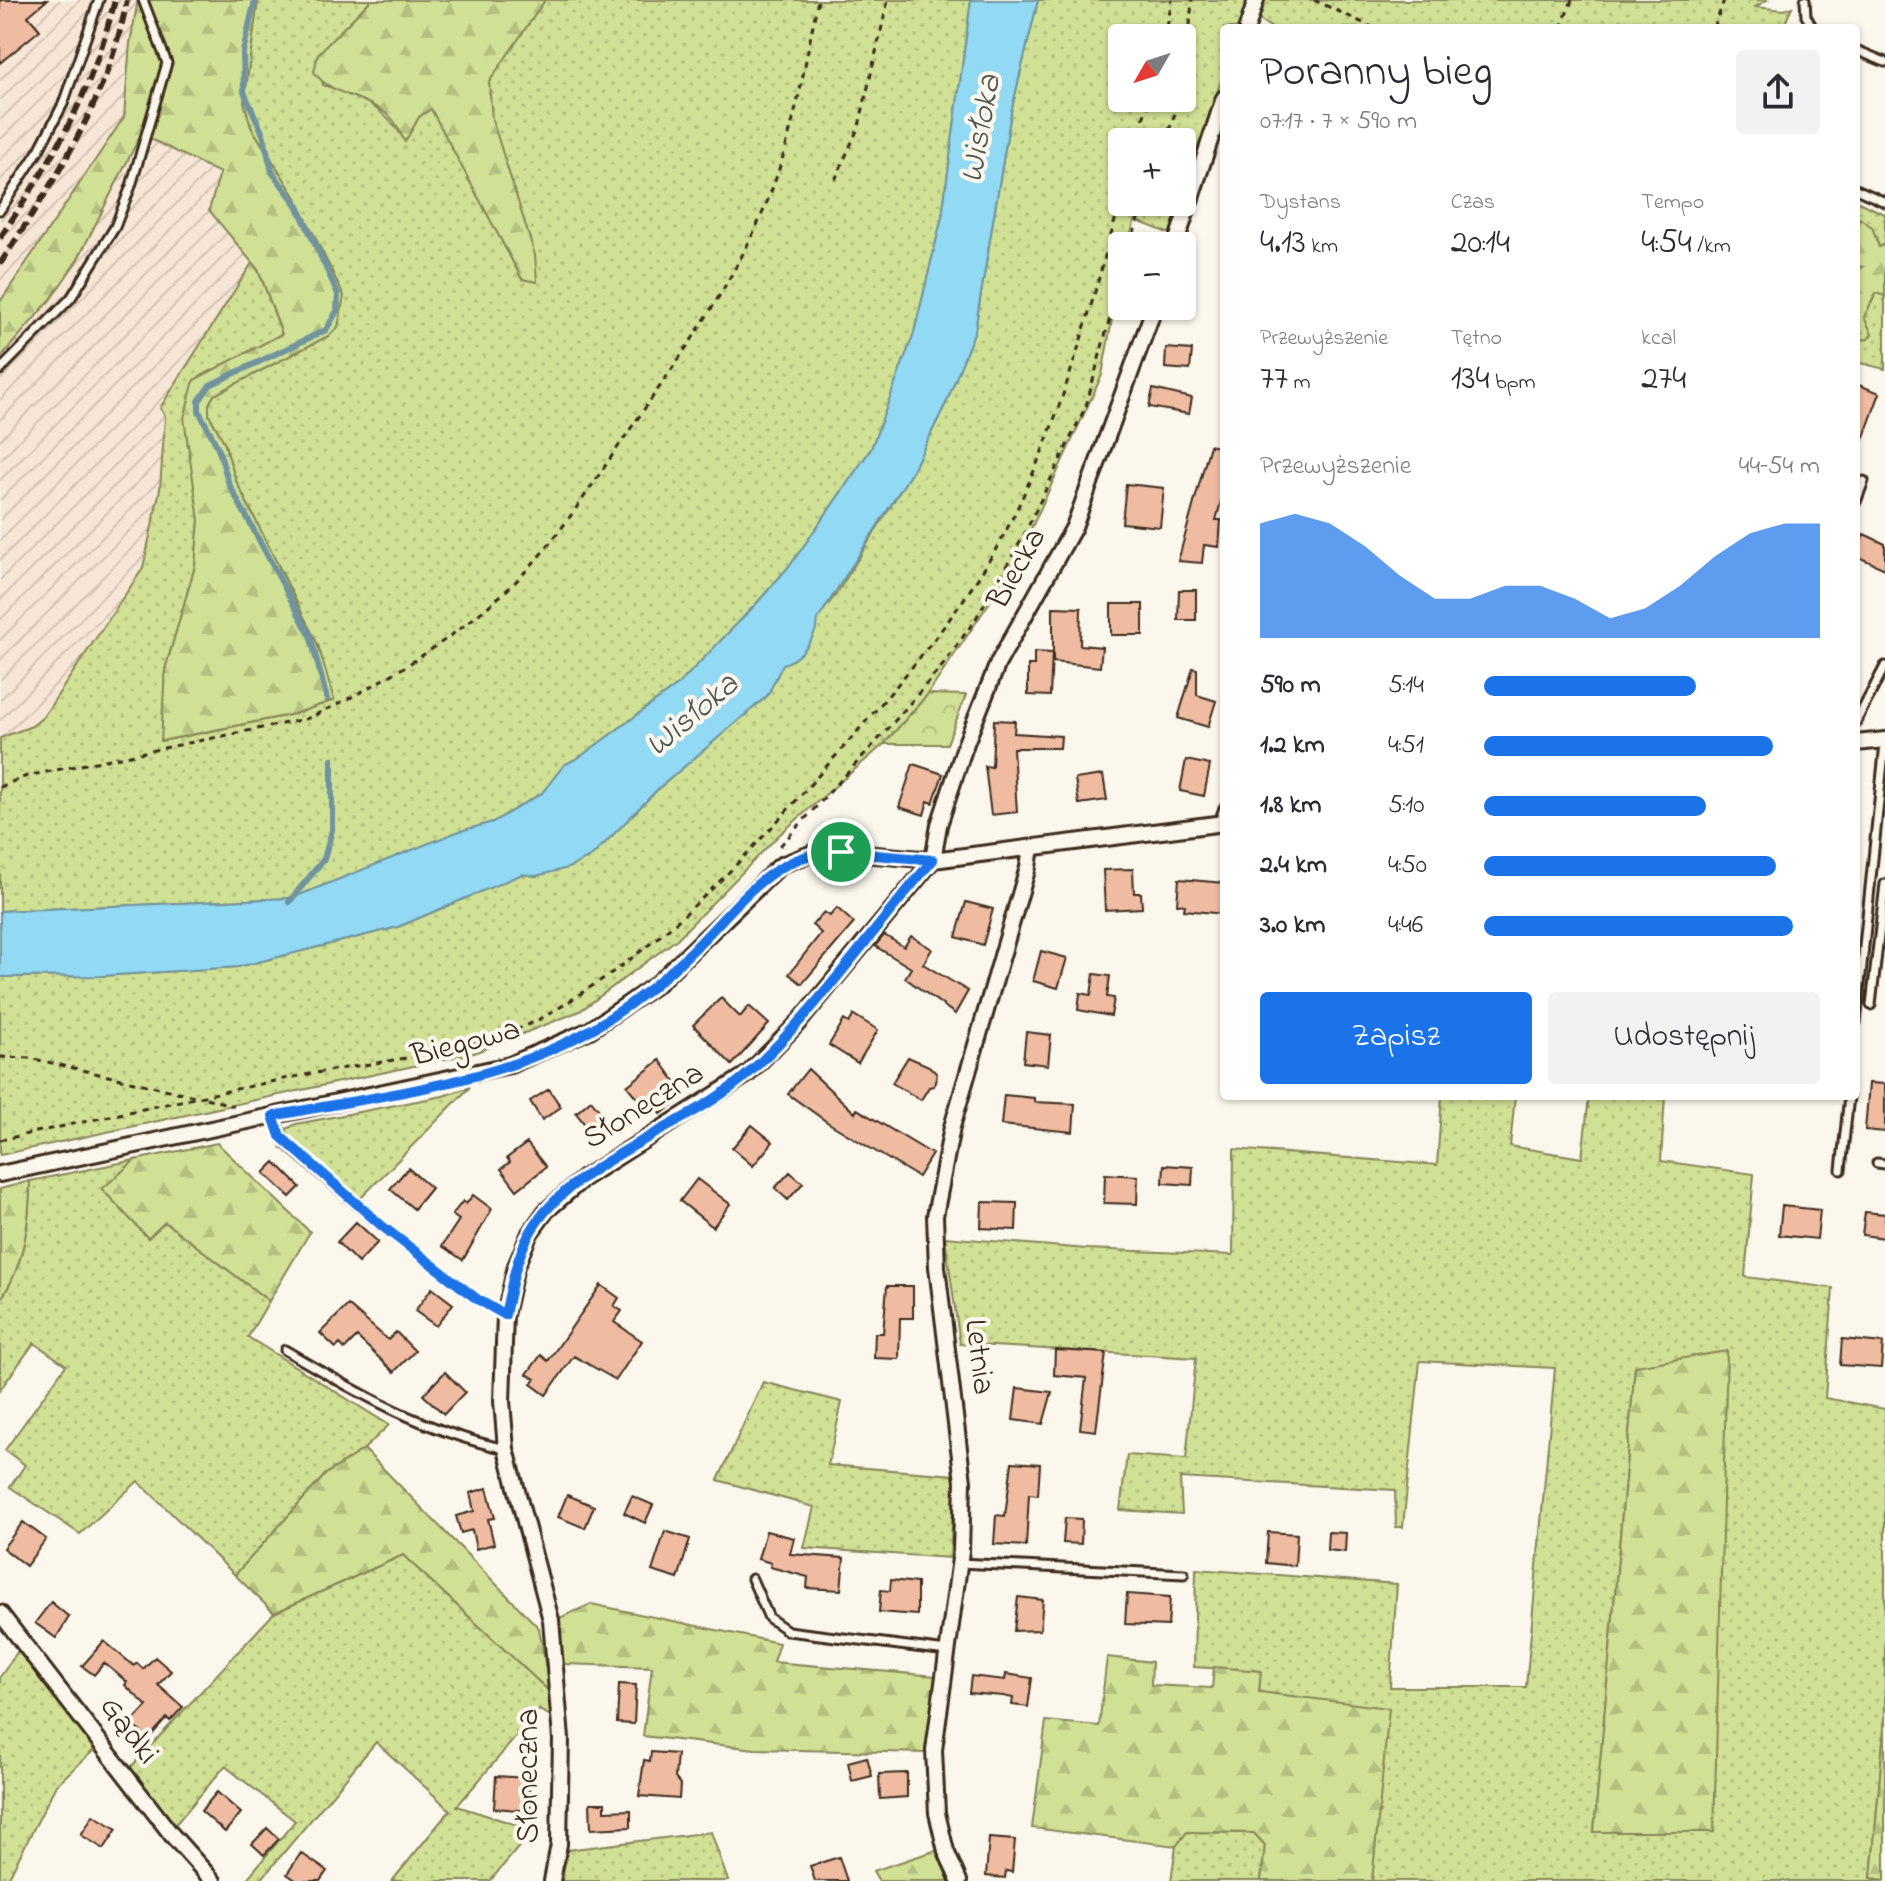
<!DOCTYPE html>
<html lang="pl">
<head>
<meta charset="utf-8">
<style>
	:root { --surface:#fff; --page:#f2f2f3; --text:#2b2b33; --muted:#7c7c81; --accent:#1a73e8 }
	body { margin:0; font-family:"Indie Flower",sans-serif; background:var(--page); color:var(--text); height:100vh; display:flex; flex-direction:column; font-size:30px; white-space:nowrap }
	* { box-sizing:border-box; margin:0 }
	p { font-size:26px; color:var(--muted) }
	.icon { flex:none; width:44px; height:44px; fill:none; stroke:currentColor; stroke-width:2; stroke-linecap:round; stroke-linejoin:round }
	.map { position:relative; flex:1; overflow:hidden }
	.details { position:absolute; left:1220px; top:24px; width:640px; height:1076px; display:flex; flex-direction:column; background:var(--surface); border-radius:8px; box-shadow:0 2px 6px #0004 }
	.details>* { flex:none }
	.needle { width:52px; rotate:231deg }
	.controls { position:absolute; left:1108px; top:24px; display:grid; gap:16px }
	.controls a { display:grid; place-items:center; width:88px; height:88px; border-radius:8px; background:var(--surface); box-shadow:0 2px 6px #0004; font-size:40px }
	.pin { position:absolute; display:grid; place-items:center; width:68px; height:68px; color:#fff; margin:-34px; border:4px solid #fff; border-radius:50%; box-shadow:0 2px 8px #0007 }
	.round { display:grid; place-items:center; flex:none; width:84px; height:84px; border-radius:8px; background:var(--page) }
	.overview { display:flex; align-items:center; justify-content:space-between; height:136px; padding:0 40px }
	h1 { font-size:44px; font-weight:600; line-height:60px }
	.metrics { display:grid; grid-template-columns:repeat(3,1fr); gap:12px; height:136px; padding:8px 40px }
	.metrics div { display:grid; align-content:center }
	.metrics b { font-size:34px; font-weight:600 }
	.metrics small { font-size:22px; font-weight:400 }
	.metrics p { font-size:22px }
	.chart { height:224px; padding:16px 40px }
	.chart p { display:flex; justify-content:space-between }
	.chart svg { width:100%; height:144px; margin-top:8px; fill:var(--accent); opacity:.7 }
	.cta { display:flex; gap:16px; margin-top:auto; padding:16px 40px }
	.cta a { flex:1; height:92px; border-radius:8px; background:var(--accent); color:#fff; font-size:32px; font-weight:600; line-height:92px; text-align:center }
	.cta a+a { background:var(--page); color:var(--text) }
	ul { padding:0 40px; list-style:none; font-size:26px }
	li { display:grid; grid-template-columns:128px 96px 1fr; align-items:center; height:60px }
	li i { height:20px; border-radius:10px; background:var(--accent) }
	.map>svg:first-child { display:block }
	.industrial { fill:url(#industrial-furrows) }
	.grass { fill:url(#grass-dots); stroke:#868559; stroke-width:2; fill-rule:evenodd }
	.forest { fill:url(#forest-firs); stroke:#868559; stroke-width:2 }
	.park { fill:url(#park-crowns); stroke:#868559; stroke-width:2 }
	.water { fill:#92d9f4; stroke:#6f939e; stroke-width:2 }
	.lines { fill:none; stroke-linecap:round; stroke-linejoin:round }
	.stream { stroke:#6f939e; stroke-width:6 }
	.building { fill:#efbba1; stroke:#3b2a1e; stroke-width:2 }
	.lane-casing { stroke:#3b2a1e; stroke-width:13 }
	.street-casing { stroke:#3b2a1e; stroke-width:20 }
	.path { stroke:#3b2a1e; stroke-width:3; stroke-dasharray:6 6; stroke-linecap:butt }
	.lane { stroke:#fbf7ec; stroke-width:7 }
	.street { stroke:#fbf7ec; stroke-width:14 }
	.rail { stroke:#3b2a1e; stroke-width:6; stroke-dasharray:12 6; stroke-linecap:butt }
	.route-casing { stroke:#fff; stroke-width:16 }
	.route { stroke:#1a73e8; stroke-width:10 }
	.labels { text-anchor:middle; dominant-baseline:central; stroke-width:8; stroke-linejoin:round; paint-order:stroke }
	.street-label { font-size:32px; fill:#3b2a1e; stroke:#fbf7ec }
	.water-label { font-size:34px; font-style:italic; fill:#515654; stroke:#fbf7ec }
</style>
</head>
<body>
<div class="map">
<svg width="1885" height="1881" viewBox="0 0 1885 1881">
	<defs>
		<pattern id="industrial-furrows" width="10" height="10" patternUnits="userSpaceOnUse" patternTransform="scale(2)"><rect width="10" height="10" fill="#f7e5d6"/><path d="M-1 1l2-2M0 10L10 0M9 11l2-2" fill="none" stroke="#d5c5b7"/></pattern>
		<pattern id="grass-dots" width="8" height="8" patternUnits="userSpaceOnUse" patternTransform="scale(2)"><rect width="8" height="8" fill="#d0e094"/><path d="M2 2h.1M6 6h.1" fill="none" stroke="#b4c07f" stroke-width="1.8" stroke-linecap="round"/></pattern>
		<pattern id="forest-firs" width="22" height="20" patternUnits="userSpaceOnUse" patternTransform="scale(2)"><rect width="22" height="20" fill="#d0e094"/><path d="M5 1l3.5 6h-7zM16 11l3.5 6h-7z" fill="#b4c07f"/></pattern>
		<pattern id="park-crowns" width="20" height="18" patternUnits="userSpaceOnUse" patternTransform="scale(2)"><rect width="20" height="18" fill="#d0e094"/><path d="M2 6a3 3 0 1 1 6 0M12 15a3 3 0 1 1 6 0" fill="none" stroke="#b4c07f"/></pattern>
	</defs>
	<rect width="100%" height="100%" fill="#fbf7ec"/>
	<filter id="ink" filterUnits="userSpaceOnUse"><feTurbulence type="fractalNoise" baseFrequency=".0125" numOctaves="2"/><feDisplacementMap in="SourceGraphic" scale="16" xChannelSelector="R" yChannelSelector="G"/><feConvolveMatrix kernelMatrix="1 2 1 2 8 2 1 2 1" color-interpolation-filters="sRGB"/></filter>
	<g filter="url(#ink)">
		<!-- industrial -->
		<path class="industrial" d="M0,0H183L235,171L271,238L252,263L165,416L160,489L143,568L43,717L32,726L0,738Z"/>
		<!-- grass -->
		<path class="grass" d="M258,0H371L318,54L323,85C359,96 386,108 405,141L419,117L431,108L522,279L537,281C534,231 480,119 489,82C492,70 535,15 545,0H971L942,217L914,333L871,449L792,563L757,603L679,684L580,757L564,765L542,793L493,822L457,833L292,898L0,911V738L32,726L43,717L143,568L160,489L165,416L160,408L252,263L259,272L282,334L194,380V478L199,520L195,566L165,670L162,741L294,714L334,700L318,645L236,481L224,442L209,415V404L214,395L330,335L296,198L251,127L244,102Z
			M1038,0H1767L1755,7L1784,10L1792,7L1783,28H1272L1245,11L1239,28H1224V72L1182,197V142H1122V202H1180L1170,234L1135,220L1127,246H1122V265L1102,375L1014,566L928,694L884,744L779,835L677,939L580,1011L474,1053L0,1155V977L101,976L238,967L398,927L522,874L536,876L592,856L658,789L767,696L783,663L837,593L913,470L946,403L975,330L1011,112ZM1122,38H1182V98H1122Z
			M1856,201L1885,214V244L1879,248L1876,236L1859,218L1856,219Z
			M1877,292L1885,296V369L1856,362V340L1868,339L1864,317Z
			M470,1087L360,1199L279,1133L296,1124L443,1096Z
			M1442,1096H1515L1510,1146L1582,1158L1589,1096H1665L1661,1161L1754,1174L1745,1277L1833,1288L1825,1398L1885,1409V1718L1871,1878L1885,1881H1372L1388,1709L1259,1692L1260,1671L1194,1667L1196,1569L1397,1584L1390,1687H1526L1555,1368L1420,1361L1403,1527H1396L1395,1490L1180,1478L1182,1514L1120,1510L1127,1455L1186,1459L1196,1358L960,1344L945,1237L1087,1249L1233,1255L1234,1149L1437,1165ZM1635,1366L1714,1832L1594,1831Z
			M135,1160L103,1189L148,1238L165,1222L269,1301L248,1337L389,1425L364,1449L326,1474L235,1575L138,1481L80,1534L10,1487L25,1465L5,1450L66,1365L34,1343L0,1390V1300C24,1268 30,1219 30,1181Z
			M763,1382L842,1402L828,1465L955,1475L950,1558L804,1548L814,1507L718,1480Z
			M403,1555L550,1692L555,1718L539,1710L457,1806L533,1830L490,1881H392L450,1810L376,1742L260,1881H245L295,1821L225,1766L175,1825L130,1768L274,1613Z
			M20,1648L95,1749L56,1785L7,1881H0V1677Z
			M711,1832L728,1881H562L567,1850Z
			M1187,1832L1254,1833L1265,1845L1261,1881H1171L1176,1846Z"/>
		<!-- forest -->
		<path class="forest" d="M138,0H258L244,102L251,127L296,198L344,296L338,327L330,335L214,395L209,404V415L224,442L236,481L318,645L334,700L294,714L161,741L165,670L195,566L199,520L184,418L194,380L282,334L259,271L209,210L220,173L141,134L78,259L51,299L0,358V302L124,117L130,43Z
			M371,0H545L489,82L492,119L535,255L537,282L522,279L431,109L419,117L405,142C401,135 398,125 392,119C370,96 331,97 314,72L318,54Z
			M1859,218L1872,227L1879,247L1885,244V296L1876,293L1864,317L1872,334L1868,339L1856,340V272L1863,267L1856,266Z
			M217,1143L310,1232L269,1301L165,1222L148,1238L102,1189L135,1160Z
			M30,1181C30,1219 24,1268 0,1300V1189Z
			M1727,1351L1714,1832H1594L1635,1366Z
			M364,1449L539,1628L550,1692L403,1555L274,1613L235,1575L326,1474Z
			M591,1604L779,1643L773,1662L936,1676L927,1753L755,1749L643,1736L652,1667L564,1664L557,1619Z
			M1107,1657L1152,1662L1151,1685L1212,1688L1214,1667L1261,1671L1259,1692L1389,1708L1372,1881H1261L1265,1845L1254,1833L1187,1832L1176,1846L1032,1828L1046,1721L1099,1726Z
			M1885,1718V1880L1871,1878Z
			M937,1850L952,1881H879L873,1871Z"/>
		<!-- park -->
		<path class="park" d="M928,694L966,695L947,744H884Z"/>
		<!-- water -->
		<path class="water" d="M971,0H1038L1011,112L975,330L946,403L913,470L818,619C817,636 800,660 783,664L767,696L658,789L592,856L568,868L536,876L522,874L398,927L238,967L101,976L0,977V911L292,898L457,832L493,822L542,793L564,765L580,757L679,684L757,603L792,563L871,449L914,333L942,217Z"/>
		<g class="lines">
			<!-- stream -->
			<path class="stream" d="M255,0L243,52L244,92L263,134L272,172L297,205L338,294L337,311L326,330L210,385L199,401V411L218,448L229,484L310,635L327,699
				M289,902L324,859L332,830V759"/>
		</g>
		<!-- building -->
		<path class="building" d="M0,0H47L28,16L40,30L0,63Z
			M1166,348L1192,350L1190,370L1165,368Z
			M1856,384L1880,393L1858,453H1856Z
			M1153,389L1192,398L1189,414L1149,407Z
			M1210,445L1224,449V491L1216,520H1221L1219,547L1204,545L1202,563L1178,561Z
			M1126,484L1164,488L1160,527L1122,523Z
			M1864,534L1885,544V569L1856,556Z
			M1179,590H1196V620H1178Z
			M1111,604H1143V635H1111Z
			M1053,607L1081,608L1080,645L1102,647L1100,667L1053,662Z
			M1034,652L1052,653L1050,696L1028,695V665H1034Z
			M1193,668L1197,669V695L1216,701L1208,727L1178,718Z
			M994,720L1015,721L1014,733L1061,736L1060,748H1013L1017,812L991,815L985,766L992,767Z
			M1186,760L1210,765L1204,796L1180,791Z
			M913,764L943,774L933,803L928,801L924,815L899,807Z
			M1103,775L1107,800L1079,804L1075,779Z
			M1133,869L1134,893H1141L1142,908L1105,910L1103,870Z
			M1179,879L1224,883V914L1184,910L1185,905L1177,904Z
			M966,902L993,909L983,945L956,937Z
			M837,908L854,923L802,984L789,974L821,933L812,925L824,912L830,916Z
			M884,935L904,947L911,936L932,949L923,964L968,991L955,1014L905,978L911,968L875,946Z
			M1041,951L1067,958L1058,988L1033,981Z
			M1094,974L1110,976L1107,997L1114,998L1111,1016L1078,1010L1080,993L1091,995Z
			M721,998L740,1017L749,1006L769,1024L732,1065L693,1025Z
			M854,1015L878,1030L858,1063L829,1045L844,1020L849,1023Z
			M1026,1032L1051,1035L1048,1065L1023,1062Z
			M908,1057L929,1066L937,1074L934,1086L929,1087L921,1100L892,1083Z
			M660,1060L685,1095L661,1114L652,1103L645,1108L627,1086Z
			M808,1069L855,1113L857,1109L932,1154L918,1177L827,1122L788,1094Z
			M1869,1083L1885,1084V1132L1865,1130Z
			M549,1089L561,1107L542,1120L530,1101Z
			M1004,1095L1034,1098V1102L1075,1104L1073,1132L1001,1125Z
			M591,1100L603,1115L587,1127L576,1113Z
			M752,1125L773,1142L753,1166L732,1148Z
			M527,1143L546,1167L517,1190L501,1169L510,1162L507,1158Z
			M275,1162L300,1187L290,1197L264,1173Z
			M1164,1165L1193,1167L1192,1185L1163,1183Z
			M408,1168L431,1188L414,1209L390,1189Z
			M790,1172L803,1183L788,1200L775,1188Z
			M1105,1174L1138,1176L1137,1204L1104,1203Z
			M697,1179L730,1204L713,1227L680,1201Z
			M473,1195L492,1209L463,1260L442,1246L459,1220L452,1215L463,1201L466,1204Z
			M982,1202L1017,1203L1016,1230L981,1228Z
			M1782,1206L1820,1210L1817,1239L1779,1235Z
			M1865,1212L1885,1214V1238L1862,1235Z
			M356,1222L378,1242L358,1263L337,1242Z
			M601,1285L619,1298L614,1306L622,1311L614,1322L642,1341L616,1380L574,1356L546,1395L531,1384L535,1379L527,1374L541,1355L548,1361Z
			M887,1286H913V1318H900L899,1359L874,1358L875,1333H883Z
			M432,1288L453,1304L436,1326L415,1311Z
			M348,1305L388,1340L396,1332L415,1351L394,1372L357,1337L345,1349L340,1344L336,1348L320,1333Z
			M1842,1339L1883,1343L1881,1368L1840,1365Z
			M1055,1350L1106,1353L1096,1431L1080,1429L1086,1378L1054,1375Z
			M445,1372L465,1392L444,1414L423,1395Z
			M1017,1388L1052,1392L1043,1424L1013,1420Z
			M1012,1462L1040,1464L1038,1495L1029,1494L1026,1546L994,1544L996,1515L1005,1516Z
			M487,1488L495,1518L488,1519L494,1544L476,1549L472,1530L461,1533L456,1516L474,1511L470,1493Z
			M567,1495L594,1506L585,1528L558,1517Z
			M632,1496L653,1505L645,1523L624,1513Z
			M1065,1518L1082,1519L1081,1544L1063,1543Z
			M23,1522L46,1539L26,1566L3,1548Z
			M665,1531L690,1539L678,1579L652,1571Z
			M766,1531L794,1538L790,1554L844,1558L841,1590L807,1588L808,1577L770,1567L771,1563L758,1559Z
			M1268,1532L1297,1534L1295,1566L1266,1563Z
			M1328,1532L1346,1533L1345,1552L1327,1550Z
			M891,1580L917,1583V1615L879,1612L881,1590L890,1591Z
			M1127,1594L1170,1597L1168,1626L1125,1624Z
			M1018,1597L1043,1600L1040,1630L1014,1631Z
			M51,1602L69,1617L56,1638L35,1623Z
			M104,1641L134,1666L137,1663L143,1669L155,1657L171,1671L158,1685L183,1707L170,1721L167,1718L148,1739L131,1723L147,1706L125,1685L127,1682L104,1663L94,1675L82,1666Z
			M1006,1674L1032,1678L1028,1707L1012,1705L1013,1698L1003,1696L969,1693L971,1676L1005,1680Z
			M619,1684L636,1685L634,1724L617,1723Z
			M651,1752L677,1754L675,1778L680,1784L679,1799L639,1796L644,1760L650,1761Z
			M867,1757L872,1776L852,1781L848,1762Z
			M907,1773V1797L880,1799L879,1774Z
			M496,1776L528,1778L531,1811L494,1808Z
			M217,1792L241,1813L225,1832L201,1811Z
			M590,1803H605V1811L631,1810V1827L591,1829Z
			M93,1815L117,1829L104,1849L81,1835Z
			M267,1828L279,1839L264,1855L252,1844Z
			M989,1838L1015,1840L1012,1872L1006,1871L1005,1878L986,1876Z
			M301,1853L327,1871L320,1881H297L287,1874Z
			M839,1857L847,1881H815L810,1866Z"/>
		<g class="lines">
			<!-- lane casing -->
			<g class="lane-casing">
				<path id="lane" d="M1805,0L1806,16L1813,28
					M1856,50L1885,62
					M1856,189L1885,202
					M0,210L39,150L63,104L99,0
					M0,370L71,298L115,227L131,186L167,63L143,0
					M1856,502L1864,481
					M1856,722L1885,666
					M1219,822L1224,808
					M1871,1005L1885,884
					M1856,1023L1885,743
					M273,1116L286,1144L382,1226L477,1299L505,1314
					M1877,1163L1885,1164
					M1841,1170L1849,1096
					M285,1350C356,1392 425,1432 506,1449
					M959,1563L1184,1574
					M752,1579L769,1618L788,1631L947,1651"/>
			</g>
			<!-- street casing -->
			<g class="street-casing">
				<path id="street" d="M1247,28L1256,0
					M1175,246L1224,98
					M1856,743L1885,740
					M0,1174L510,1065L590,1030L657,984L781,865L813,853L830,851L933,860L939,825L966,743L998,663L1074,527L1155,306
					M0,1613L171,1834L213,1881
					M552,1881L559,1844L561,1739L551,1620L506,1449L502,1401L505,1315L516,1266L530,1233L546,1211L584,1178L748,1074L800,1021L933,860L1224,823
					M959,1881L946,1851L937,1813L934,1750L961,1551L963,1482L937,1267L935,1216L952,1127L1028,867L1031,848"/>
			</g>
			<!-- path -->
			<path class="path" d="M1314,0L1374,28
				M1561,28L1572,0
				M1714,28L1724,0
				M1165,38L1172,0
				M1137,142L1149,98
				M1165,142L1185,85L1192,0
				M835,180L859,126L888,0
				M1130,246L1143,202
				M0,787L27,776L306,719C380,686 450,642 509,588C551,549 588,491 620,444C677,361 747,268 778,172C797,116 806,57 818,0
				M780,846L886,731L943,665L975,620L1022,539L1086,406L1122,274
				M0,1057L30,1058L199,1097
				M206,1098L234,1106
				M0,1140C96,1119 193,1098 289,1078C368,1062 447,1057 523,1027C547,1017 570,1001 592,986C689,923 764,837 840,751C903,679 973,600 1015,513C1064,411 1092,303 1122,195"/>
			<!-- lane -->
			<use href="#lane" class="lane"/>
			<!-- street -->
			<use href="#street" class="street"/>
			<!-- rail -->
			<path class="rail" d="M0,238C55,155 90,98 115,0
				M0,264C55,180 108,100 127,0"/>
		</g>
	</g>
	<g class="lines" filter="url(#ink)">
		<!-- route casing -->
		<g class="route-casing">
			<path id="route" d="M841,852L933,860C872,930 818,1009 750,1072C690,1127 569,1162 530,1233C516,1258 511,1287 505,1315L477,1299L382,1226L280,1136L273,1116C383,1094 508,1083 605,1021C635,1002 664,979 690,953C735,910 772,849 841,852Z"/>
		</g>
		<!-- route -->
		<use href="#route" class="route"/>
	</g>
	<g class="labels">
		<!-- street labels -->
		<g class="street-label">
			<text transform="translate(1018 569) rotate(-61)">Biecka</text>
			<text transform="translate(466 1044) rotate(-15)">Biegowa</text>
			<text transform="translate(644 1107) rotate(-32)">Słoneczna</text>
			<text transform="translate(978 1357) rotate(83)">Letnia</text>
			<text transform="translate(128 1731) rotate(53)">Gądki</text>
			<text transform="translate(529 1776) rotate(-90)">Słoneczna</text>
		</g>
		<!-- water labels -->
		<g class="water-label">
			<text transform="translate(982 129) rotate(-80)">Wisłoka</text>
			<text transform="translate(693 716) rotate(-40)">Wisłoka</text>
		</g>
	</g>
</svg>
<div class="controls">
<a><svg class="needle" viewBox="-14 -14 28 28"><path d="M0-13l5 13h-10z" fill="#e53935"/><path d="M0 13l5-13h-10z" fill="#7c7c81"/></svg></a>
<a>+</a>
<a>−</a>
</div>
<div class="pin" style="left:841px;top:852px;background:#1e9e55"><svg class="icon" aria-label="arrive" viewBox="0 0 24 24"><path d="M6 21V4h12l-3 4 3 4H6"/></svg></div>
<section class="details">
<div class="overview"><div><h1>Poranny bieg</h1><p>07:17 · 7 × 590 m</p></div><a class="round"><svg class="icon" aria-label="share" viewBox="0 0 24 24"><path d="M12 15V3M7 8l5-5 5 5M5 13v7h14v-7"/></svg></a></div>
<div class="metrics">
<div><p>Dystans</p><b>4.13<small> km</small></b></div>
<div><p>Czas</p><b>20:14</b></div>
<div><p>Tempo</p><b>4:54<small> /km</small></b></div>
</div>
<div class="metrics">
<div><p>Przewyższenie</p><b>77<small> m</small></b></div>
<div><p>Tętno</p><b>134<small> bpm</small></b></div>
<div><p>kcal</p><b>274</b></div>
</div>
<div class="chart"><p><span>Przewyższenie</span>44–54 m</p>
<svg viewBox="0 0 160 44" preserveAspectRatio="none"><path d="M0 44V9L10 6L20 9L30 16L40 25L50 32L60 32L70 28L80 28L90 32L100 38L110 35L120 28L130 19L140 12L150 9L160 9V44z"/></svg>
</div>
<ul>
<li><b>590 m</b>5:14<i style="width:63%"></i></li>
<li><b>1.2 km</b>4:51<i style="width:86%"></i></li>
<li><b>1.8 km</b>5:10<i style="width:66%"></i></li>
<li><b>2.4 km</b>4:50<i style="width:87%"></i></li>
<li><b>3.0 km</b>4:46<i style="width:92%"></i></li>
</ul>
<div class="cta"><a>Zapisz</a><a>Udostępnij</a></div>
</section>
</div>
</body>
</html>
